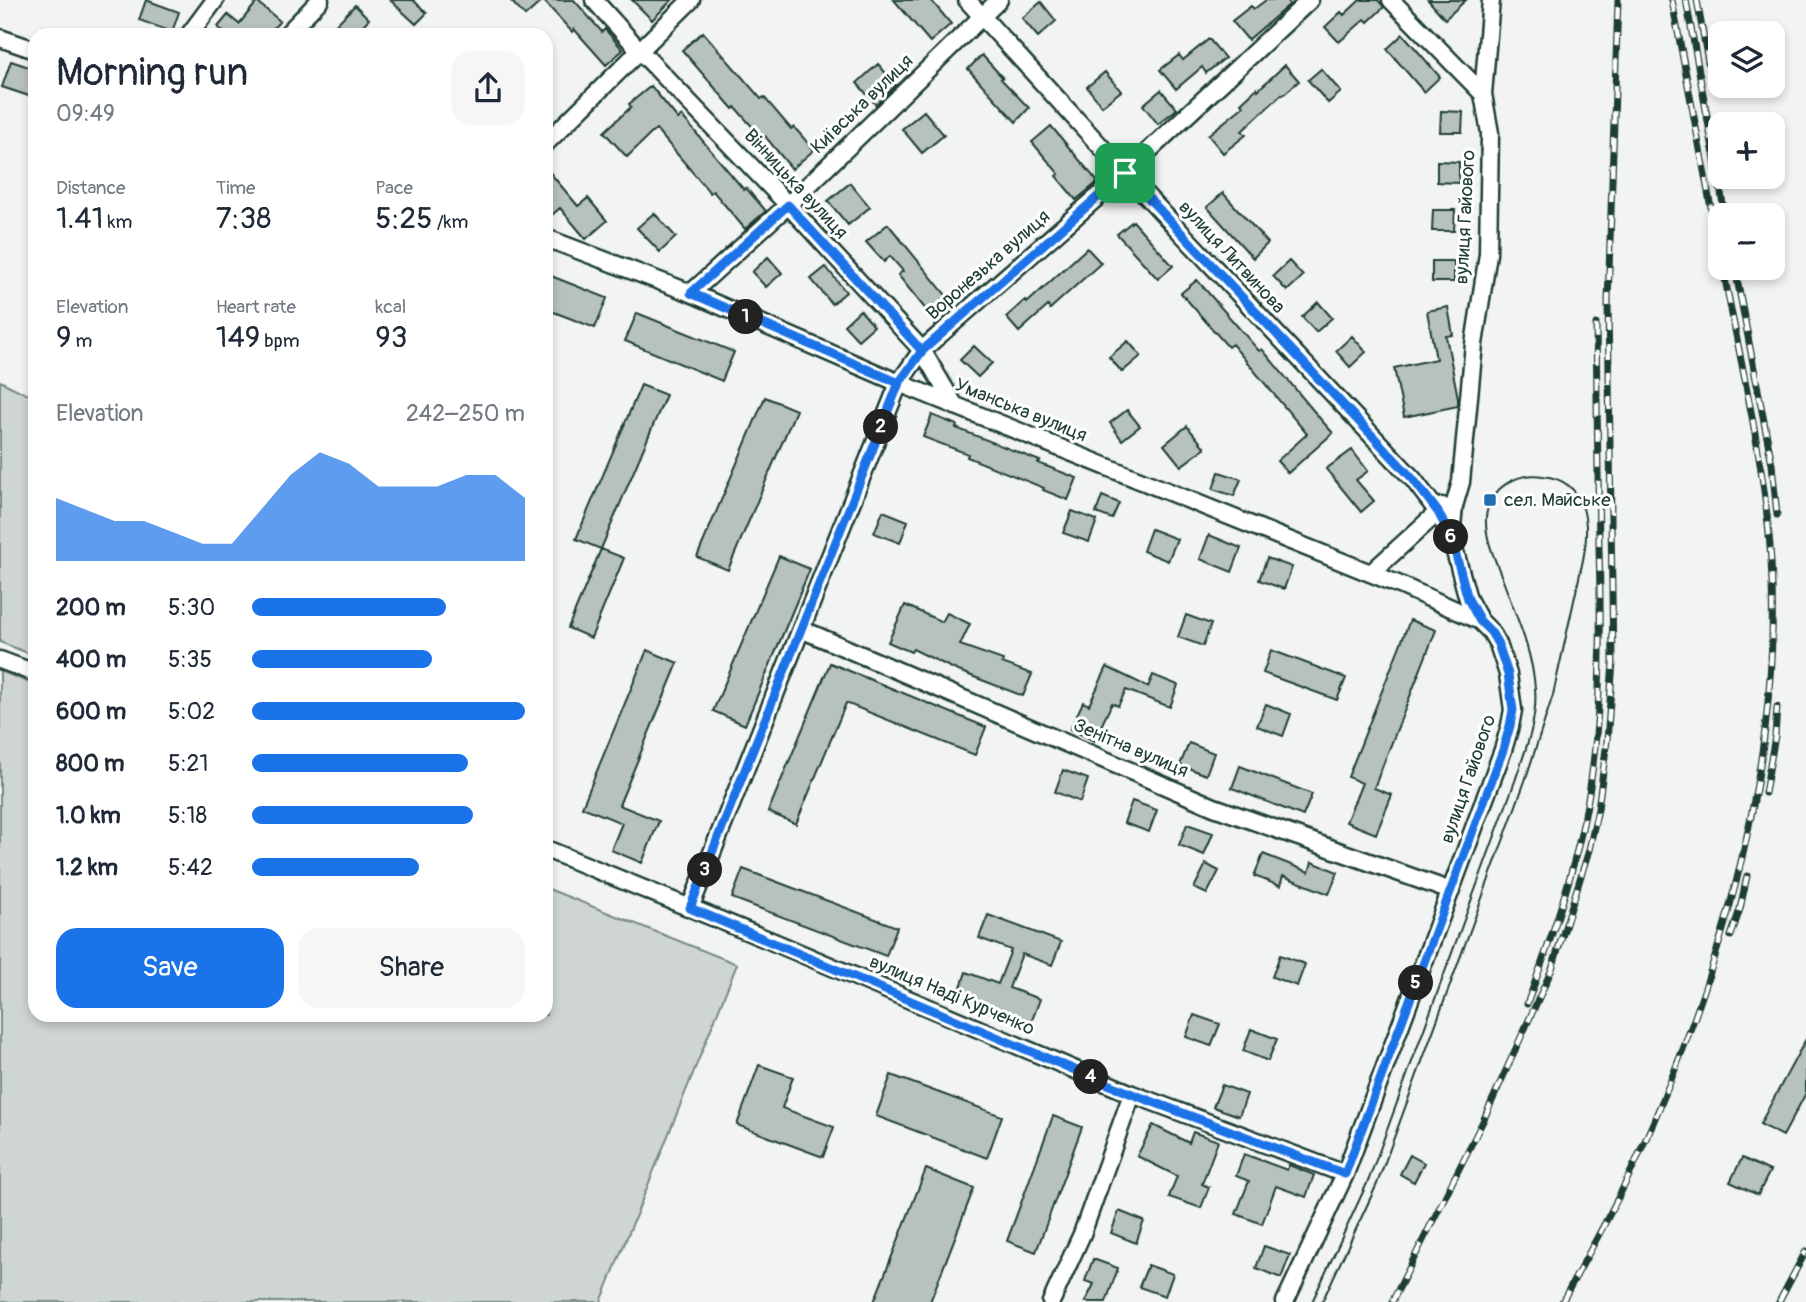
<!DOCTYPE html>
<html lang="en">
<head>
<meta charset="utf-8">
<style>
	:root { --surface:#fff; --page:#f6f6f7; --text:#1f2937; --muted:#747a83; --accent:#1a73e8 }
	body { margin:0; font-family:Pangolin,sans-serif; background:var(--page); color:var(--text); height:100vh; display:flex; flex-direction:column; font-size:26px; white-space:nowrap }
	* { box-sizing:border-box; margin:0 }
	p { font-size:23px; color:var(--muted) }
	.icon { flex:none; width:38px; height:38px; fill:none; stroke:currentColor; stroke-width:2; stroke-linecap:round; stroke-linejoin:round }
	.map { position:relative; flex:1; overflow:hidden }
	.side { position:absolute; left:28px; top:28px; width:525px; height:994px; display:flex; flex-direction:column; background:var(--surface); border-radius:21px; box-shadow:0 4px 10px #0003 }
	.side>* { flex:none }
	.fabs { position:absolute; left:1708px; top:21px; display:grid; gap:14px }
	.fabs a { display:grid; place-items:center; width:77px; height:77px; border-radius:14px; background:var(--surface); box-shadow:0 4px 10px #0003; font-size:35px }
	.pin { position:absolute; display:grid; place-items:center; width:60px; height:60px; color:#fff; margin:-30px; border-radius:14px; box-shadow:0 4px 10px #0006 }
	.km { position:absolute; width:35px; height:35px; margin:-18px; border-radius:50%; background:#222; color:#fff; font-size:19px; line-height:35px; text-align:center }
	.round { display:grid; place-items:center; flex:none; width:74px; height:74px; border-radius:21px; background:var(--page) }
	.overview { display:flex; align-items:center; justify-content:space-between; height:119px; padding:0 28px }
	h1 { font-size:38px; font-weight:600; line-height:52px }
	.metrics { display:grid; grid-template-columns:repeat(3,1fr); gap:10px; height:119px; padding:7px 28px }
	.metrics div { display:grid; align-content:center }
	.metrics b { font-size:30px; font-weight:600 }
	.metrics small { font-size:19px; font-weight:400 }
	.metrics p { font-size:19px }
	.chart { height:196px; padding:14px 28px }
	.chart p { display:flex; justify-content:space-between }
	.chart svg { width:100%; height:126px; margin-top:7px; fill:var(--accent); opacity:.7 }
	.cta { display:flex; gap:14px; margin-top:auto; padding:14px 28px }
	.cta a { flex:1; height:80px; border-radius:21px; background:var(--accent); color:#fff; font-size:28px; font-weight:600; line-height:80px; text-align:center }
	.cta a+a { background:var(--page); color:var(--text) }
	ul { padding:0 28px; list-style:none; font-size:23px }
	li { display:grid; grid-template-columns:112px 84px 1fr; align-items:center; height:52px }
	li i { height:18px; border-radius:9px; background:var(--accent) }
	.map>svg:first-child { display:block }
	.green { fill:#ced5d3; stroke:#768984; stroke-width:2 }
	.building { fill:#b7c1bd; stroke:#1f3d34; stroke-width:2 }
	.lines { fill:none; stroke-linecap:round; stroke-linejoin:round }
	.minor-casing { stroke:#1f3d34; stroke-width:21 }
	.minor { stroke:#fff; stroke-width:16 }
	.tram { stroke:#1f3d34; stroke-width:2 }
	.rail-casing { stroke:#1f3d34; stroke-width:7 }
	.rail { stroke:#fff; stroke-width:4.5; stroke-dasharray:13; stroke-linecap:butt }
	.route-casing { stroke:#fff; stroke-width:14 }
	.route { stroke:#1a73e8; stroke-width:9 }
	.poi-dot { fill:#1f6fb2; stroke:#fff; stroke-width:2.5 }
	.labels { text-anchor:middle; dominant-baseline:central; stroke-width:6; stroke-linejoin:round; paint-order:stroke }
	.street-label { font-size:19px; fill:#1f3d34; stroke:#fff }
	.poi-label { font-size:19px; fill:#1f3d34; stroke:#fff; text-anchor:start }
</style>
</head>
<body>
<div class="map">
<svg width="1806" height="1302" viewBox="0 0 1806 1302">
	<rect width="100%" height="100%" fill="#f2f3f3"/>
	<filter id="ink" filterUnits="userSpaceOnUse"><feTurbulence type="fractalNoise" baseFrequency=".0143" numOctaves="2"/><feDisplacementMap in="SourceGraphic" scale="14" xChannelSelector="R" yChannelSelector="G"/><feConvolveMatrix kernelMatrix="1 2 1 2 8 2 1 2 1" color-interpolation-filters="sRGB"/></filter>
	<g filter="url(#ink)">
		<!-- green -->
		<path class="green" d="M0,381L26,394L35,395V656L0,642Z
			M0,671L35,685V1015H546V888L737,964L601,1302H0Z"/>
		<!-- building -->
		<path class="building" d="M146,0L179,12L172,32L139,20Z
			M390,0H413L427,13L416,24Z
			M510,0H543L525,16Z
			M543,0H574L602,32L605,29L623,50L606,65L574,29L572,32Z
			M632,0H672L652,20Z
			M894,0H931L951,24L930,42Z
			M1266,0H1287L1290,4L1248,40L1232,21L1251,6L1254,9Z
			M1360,0H1378L1384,7L1368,22L1365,19L1339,42L1325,27L1341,12L1344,15Z
			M1428,0H1466L1445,19Z
			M257,2L280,21L267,35H227L218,27L228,15L239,24Z
			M1041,2L1056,21L1038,37L1022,18Z
			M355,5L369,19L353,35H326Z
			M703,32L761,99L764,97L791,129L794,127L814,150L792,169L765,136L762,138L735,107L733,109L682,50Z
			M1403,34L1440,77L1424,92L1387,49Z
			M1209,39L1225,58L1206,73L1202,67L1176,89L1160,70L1179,55L1183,60Z
			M982,55L1003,78L1001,79L1029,108L1016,122L968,69Z
			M11,61L35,69V98L2,87Z
			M878,64L896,85L876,105L857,83Z
			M1285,65L1299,81L1283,95L1282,94L1242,131L1246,135L1223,153L1208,135L1244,106L1241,103L1257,88L1258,90Z
			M1321,69L1341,92L1328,103L1308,80Z
			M1105,72L1121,91L1102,106L1087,87Z
			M651,86L678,119L682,116L744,190L746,188L766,211L745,229L713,191L710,193L656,129L627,157L604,132L631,107L629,104Z
			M1161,90L1177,109L1158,124L1143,105Z
			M924,111L944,135L922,153L902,129Z
			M1441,111L1463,112L1462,132H1440Z
			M1051,126L1098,182L1076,200L1056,176L1059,174L1032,142Z
			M1437,161L1459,162V183L1437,182Z
			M546,168L578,206L588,198L607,221L586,239L560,208L546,220Z
			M850,183L870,207L848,225L828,201Z
			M1223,193L1268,243L1253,258L1207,207Z
			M1433,210H1455L1454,231H1432Z
			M654,213L676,237L660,252L637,228Z
			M1133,221L1173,266L1158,279L1117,234Z
			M888,224L954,305L935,321L898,275L903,271L890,256L884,262L866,242Z
			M1087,248L1101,263L1050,309L1048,306L1019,332L1006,317L1025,300L1027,303Z
			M768,257L782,273L766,287L752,272Z
			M1289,261L1303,276L1287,291L1273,276Z
			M1432,261H1454V282H1432Z
			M826,267L846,292L832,304L811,279Z
			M546,274L607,298L595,328L546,309Z
			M1197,280L1259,351L1262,349L1322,421L1333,433L1288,473L1277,461L1307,434L1232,344L1228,347L1181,293Z
			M1318,302L1332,318L1316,332L1302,317Z
			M1448,307L1453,335L1446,336L1458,398V406L1404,417L1394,368L1436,359L1427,311Z
			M860,310L874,326L858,340L844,325Z
			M637,313L734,352L722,381L625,341Z
			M1352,336L1366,352L1350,367L1336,351Z
			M1128,341L1141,356L1122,372L1109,357Z
			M974,346L992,363L978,377L960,360Z
			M641,385L666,395L601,549L624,558L591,638L568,628L601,549L576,539Z
			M765,397L796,410L728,570L697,557Z
			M1127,410L1140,426L1122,440L1110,423Z
			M932,415L957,425L956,428L1040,461L1038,463L1077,478L1068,500L1043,490L1044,488L967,457L968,454L923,437Z
			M1187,426L1205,448L1181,466L1164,445Z
			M1352,450L1368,471L1356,480L1374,501L1361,512L1326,469Z
			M1219,472L1241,479L1234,496L1213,489Z
			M1102,496L1119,503L1112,519L1096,513Z
			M883,511L908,521L900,543L874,533Z
			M1072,511L1097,520L1089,542L1063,533Z
			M1151,529L1177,539L1168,561L1143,551Z
			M1209,535L1241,548L1232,572L1200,559Z
			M779,556L810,569L745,725L713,711Z
			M1267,558L1292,567L1284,589L1259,580Z
			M905,605L942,622L947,613L970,624L960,645L1003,660L1002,663L1032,674L1023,696L956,670L913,649L911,652L888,642Z
			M1186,615L1211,624L1203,646L1178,637Z
			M1410,620L1436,630L1374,788L1392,795L1376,834L1346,822L1362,783L1348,777Z
			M647,650L678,663L619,805L659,821L642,863L611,850L622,823L582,807Z
			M1271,650L1346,678L1337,700L1263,673Z
			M830,663L986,727L975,755L846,703L796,824L768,812Z
			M1107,667L1148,687L1153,675L1178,685L1170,707L1126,690L1118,706L1112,703L1094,741L1070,729L1083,702L1089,705Z
			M1266,704L1291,714L1283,736L1257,726Z
			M1189,743L1214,753L1206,775L1180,765Z
			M1240,766L1312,794L1303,816L1232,788Z
			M1063,770L1088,779L1080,802L1055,792Z
			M1132,801L1157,810L1149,832L1124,823Z
			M1187,824L1213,833L1204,855L1179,845Z
			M1263,854L1309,872L1312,862L1338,872L1329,894L1283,876L1280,886L1254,876Z
			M1206,864L1219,871L1207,894L1194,888Z
			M743,869L897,927L886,956L732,898Z
			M988,915L1061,942L1052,965L1022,954L1009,988L1040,999L1031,1023L1000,1012L999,1016L988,1011L989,1008L958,996L966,972L998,984L1011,950L979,938Z
			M1280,955L1305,964L1297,986L1272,977Z
			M1194,1015L1220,1024L1211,1046L1186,1037Z
			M1251,1029L1277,1039L1268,1061L1243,1051Z
			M1806,1039V1093L1783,1136L1760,1124Z
			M759,1065L793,1077L782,1108L834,1127L823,1157L737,1125Z
			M891,1075L1002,1116L987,1158L876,1116Z
			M1222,1085L1247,1094L1239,1116L1213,1107Z
			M1053,1116L1082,1127L1036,1252L1007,1241Z
			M1153,1125L1189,1143L1193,1132L1218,1141L1202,1184L1209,1187L1201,1208L1169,1197L1177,1176L1137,1156Z
			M1244,1154L1287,1170L1289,1165L1314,1175L1306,1197L1276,1186L1262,1224L1236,1214L1249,1181L1236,1176Z
			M1410,1155L1424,1163L1414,1182L1400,1174Z
			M1742,1158L1770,1171L1758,1195L1730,1182Z
			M926,1169L974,1188L930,1302H874Z
			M1119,1211L1144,1221L1136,1243L1111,1233Z
			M1264,1246L1290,1255L1281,1278L1256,1268Z
			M1093,1259L1118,1268L1106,1302H1085L1094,1284L1085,1281Z
			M1148,1265L1173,1274L1165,1296L1139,1287Z"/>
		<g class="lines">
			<!-- minor casing -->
			<g class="minor-casing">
				<path id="minor" d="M594,0L640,51L788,205L922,350L955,406
					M967,0L1125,173L1413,479L1438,512L1451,537
					M1391,0L1483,94
					M189,35L215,0
					M286,35L320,0
					M0,38L35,50
					M546,143L691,0
					M546,238L691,293L899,383L1400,585L1480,621
					M691,293L788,205L999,0
					M1371,573L1438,512L1442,506
					M801,629L1214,807L1451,891
					M0,660L35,673
					M546,849L776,943L1132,1094L1345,1174
					M690,908L899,383L922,350L1125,173L1310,0
					M1051,1302L1082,1234L1132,1094
					M1285,1302L1345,1174L1503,750L1510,726L1513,710L1508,674L1498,644L1491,632L1480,621L1468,599L1451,537L1454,506L1461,482L1474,344L1488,254L1490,133L1483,94L1491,0"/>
			</g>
			<!-- minor -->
			<use href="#minor" class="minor"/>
			<!-- tram -->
			<path class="tram" d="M1312,1302L1369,1179L1515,781C1525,751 1538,720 1535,688C1532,649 1514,611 1501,575C1494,557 1485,538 1486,518C1488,489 1516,472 1543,476C1588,481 1590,525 1583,560L1553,695L1525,781L1377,1184L1322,1302"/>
			<!-- rail casing -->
			<g class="rail-casing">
				<path id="rail" d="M1672,0L1720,256
					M1686,0L1725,215
					M1697,0L1708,62
					M1735,268L1772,464L1777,515
					M1765,793L1775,736L1777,707
					M1731,936L1740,909L1747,876
					M1527,1004C1554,931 1580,857 1591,780C1602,703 1601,624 1599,547C1598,472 1597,398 1596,324
					M1392,1302L1483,1121L1552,969L1589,850L1598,809L1607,741L1613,662L1608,302L1618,0
					M1562,1302C1587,1256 1613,1211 1635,1163C1717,986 1778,780 1772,583C1769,478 1742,371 1723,268
					M1779,1302L1806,1251"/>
			</g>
			<!-- rail -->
			<use href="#rail" class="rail"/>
		</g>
	</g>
	<g class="lines" filter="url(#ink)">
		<!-- route casing -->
		<g class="route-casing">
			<path id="route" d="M1125,173L922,351L899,383L691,293L788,205L922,351L899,383L690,908L1132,1094L1345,1174L1503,750L1510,726L1513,710L1508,674L1498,644L1491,632L1480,621L1468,599L1451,537L1438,512L1413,479L1125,173"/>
		</g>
		<!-- route -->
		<use href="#route" class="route"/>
	</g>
	<!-- markers -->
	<rect class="poi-dot" x="1483" y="493" width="14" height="14" rx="3.5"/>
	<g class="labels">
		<!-- street labels -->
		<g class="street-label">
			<text transform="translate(862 104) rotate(-44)">Київська вулиця</text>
			<text transform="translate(796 184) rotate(47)">Вінницька вулиця</text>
			<text transform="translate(1465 217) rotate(-87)">вулиця Гайового</text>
			<text transform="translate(1232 257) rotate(47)">вулиця Литвинова</text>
			<text transform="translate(988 265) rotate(-41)">Воронезька вулиця</text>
			<text transform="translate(1021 410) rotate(22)">Уманська вулиця</text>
			<text transform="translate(1131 748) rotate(23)">Зенітна вулиця</text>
			<text transform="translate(1468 779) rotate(-71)">вулиця Гайового</text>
			<text transform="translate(952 995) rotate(23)">вулиця Наді Курченко</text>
		</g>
		<!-- poi labels -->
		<g class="poi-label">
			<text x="1504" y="500">сел. Майське</text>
		</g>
	</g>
</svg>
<div class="fabs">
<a><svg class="icon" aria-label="layers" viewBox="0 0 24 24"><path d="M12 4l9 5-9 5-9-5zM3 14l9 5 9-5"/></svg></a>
<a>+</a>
<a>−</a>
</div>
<div class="pin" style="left:1125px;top:173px;background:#1e9e55"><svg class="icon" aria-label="arrive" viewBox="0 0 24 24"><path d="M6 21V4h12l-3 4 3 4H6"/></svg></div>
<b class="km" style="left:746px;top:317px">1</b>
<b class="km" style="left:881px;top:427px">2</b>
<b class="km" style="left:705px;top:870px">3</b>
<b class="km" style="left:1091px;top:1077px">4</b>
<b class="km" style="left:1416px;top:983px">5</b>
<b class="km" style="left:1451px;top:537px">6</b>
<section class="side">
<div class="overview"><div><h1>Morning run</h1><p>09:49</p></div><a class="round"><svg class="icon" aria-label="share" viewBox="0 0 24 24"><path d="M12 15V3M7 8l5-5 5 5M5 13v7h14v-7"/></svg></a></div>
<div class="metrics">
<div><p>Distance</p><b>1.41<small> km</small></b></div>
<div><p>Time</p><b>7:38</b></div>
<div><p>Pace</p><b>5:25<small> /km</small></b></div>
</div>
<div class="metrics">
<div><p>Elevation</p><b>9<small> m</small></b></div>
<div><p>Heart rate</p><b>149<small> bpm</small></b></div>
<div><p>kcal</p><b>93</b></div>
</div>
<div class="chart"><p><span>Elevation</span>242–250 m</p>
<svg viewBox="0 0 160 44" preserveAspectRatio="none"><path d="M0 44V22L10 26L20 30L30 30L40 34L50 38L60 38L70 26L80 14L90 6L100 10L110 18L120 18L130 18L140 14L150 14L160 22V44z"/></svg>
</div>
<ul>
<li><b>200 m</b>5:30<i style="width:71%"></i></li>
<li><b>400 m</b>5:35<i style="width:66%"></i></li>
<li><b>600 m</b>5:02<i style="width:100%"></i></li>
<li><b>800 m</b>5:21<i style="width:79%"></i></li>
<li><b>1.0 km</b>5:18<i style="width:81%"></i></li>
<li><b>1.2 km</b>5:42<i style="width:61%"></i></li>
</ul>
<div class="cta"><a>Save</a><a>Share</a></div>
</section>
</div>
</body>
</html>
